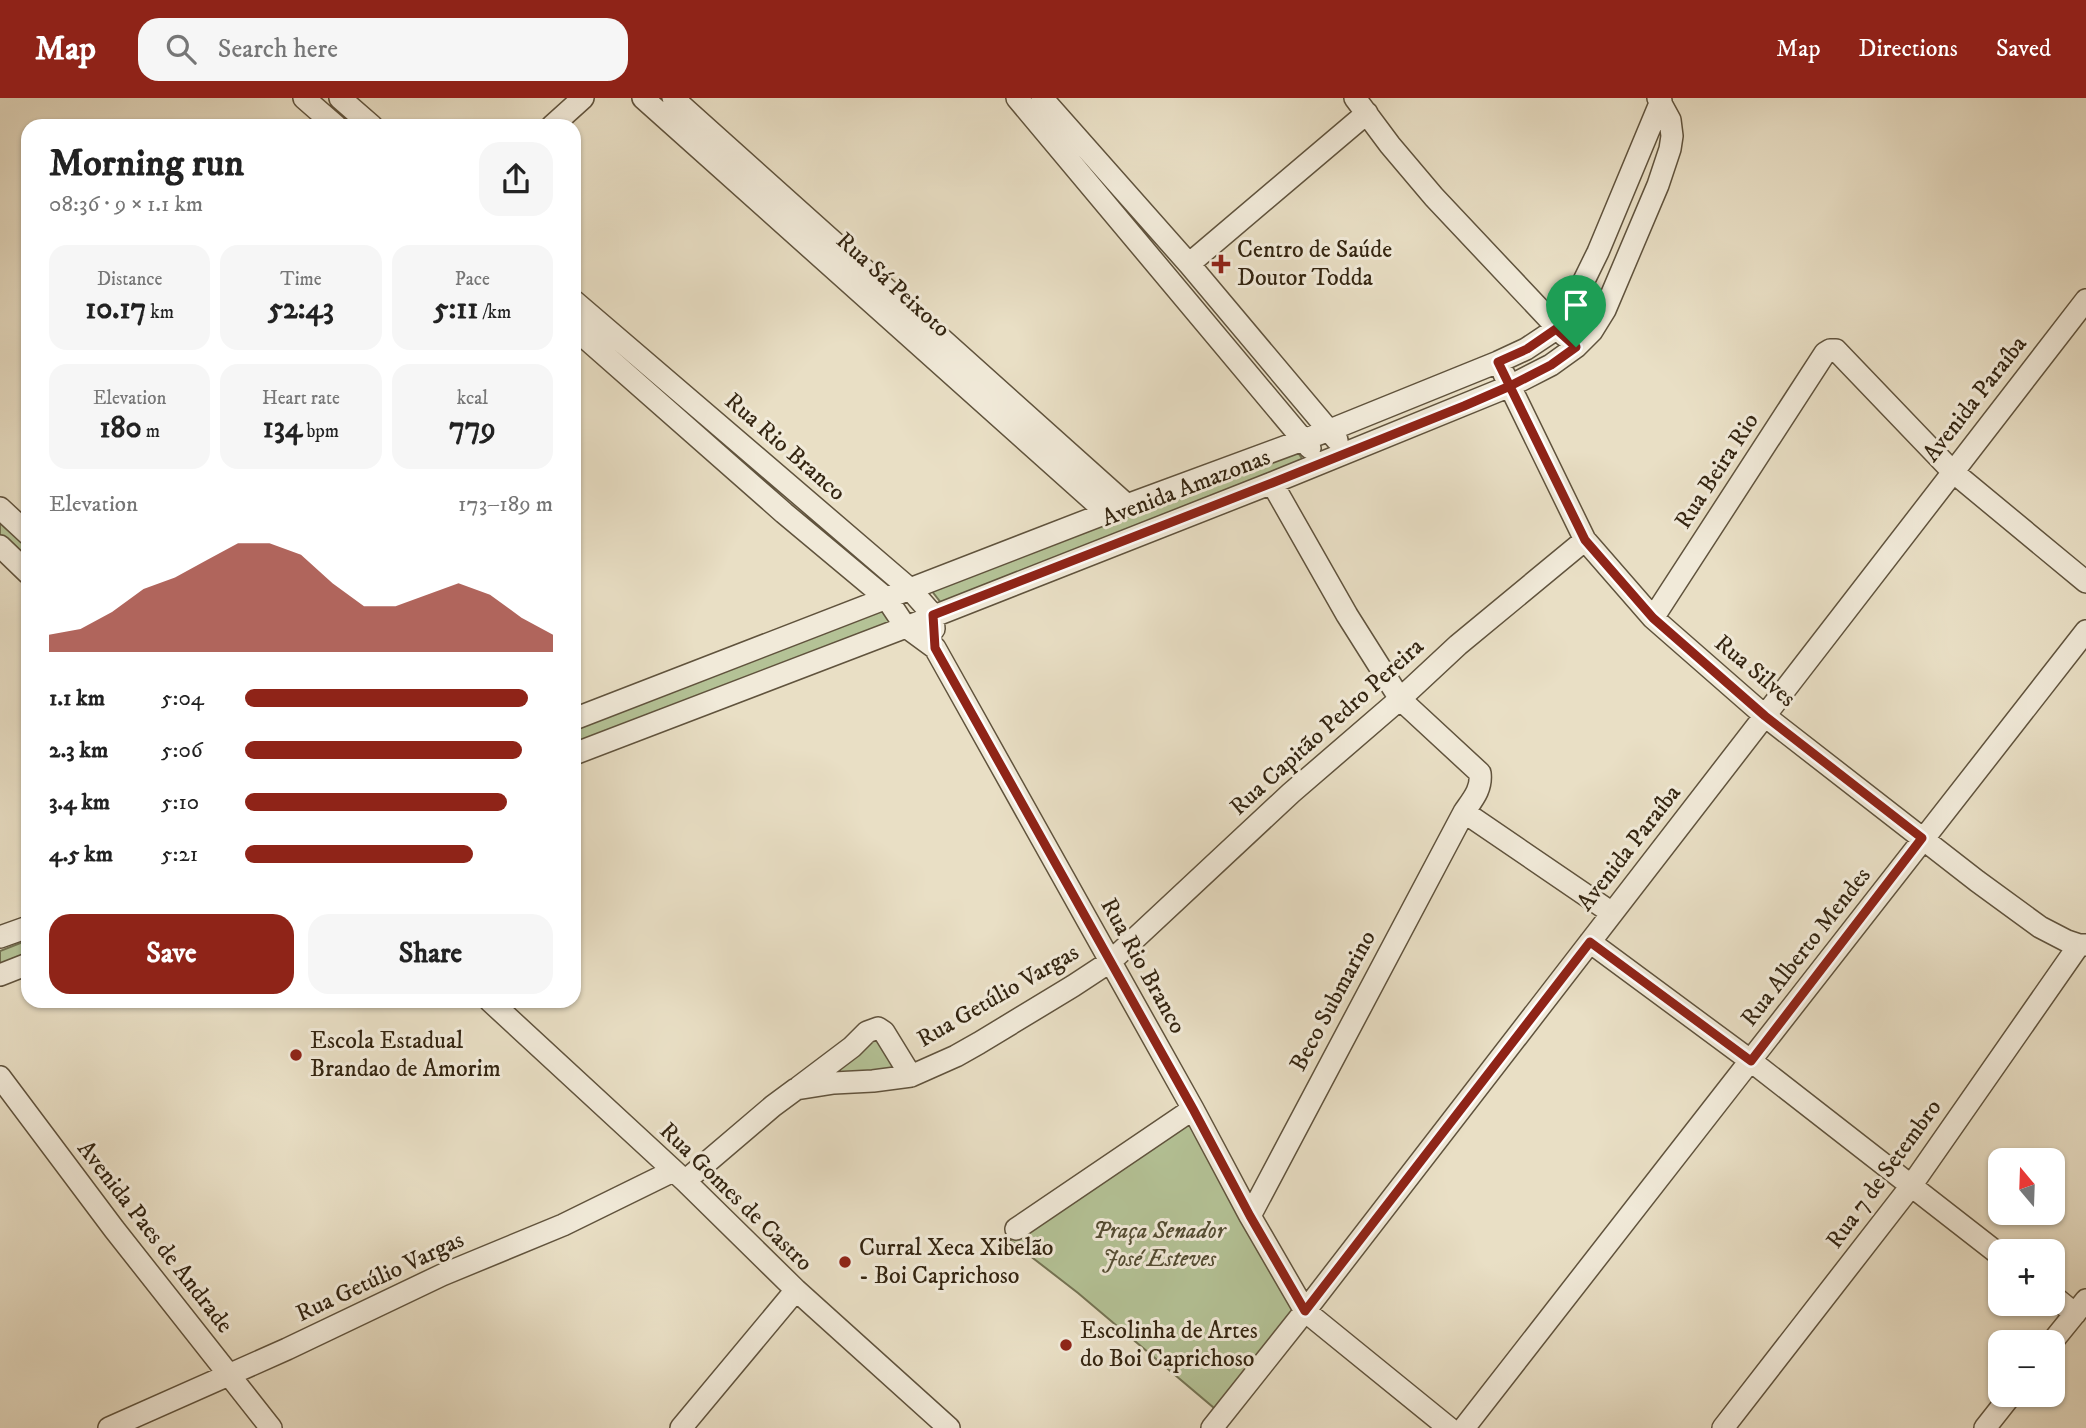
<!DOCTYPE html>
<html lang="en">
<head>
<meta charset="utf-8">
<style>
	:root { --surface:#fff; --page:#f6f6f6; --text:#222; --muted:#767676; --accent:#8f2418 }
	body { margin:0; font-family:"IM FELL DW Pica",serif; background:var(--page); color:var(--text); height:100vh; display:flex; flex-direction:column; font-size:26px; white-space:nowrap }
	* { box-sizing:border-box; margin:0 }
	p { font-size:23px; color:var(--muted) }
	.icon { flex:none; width:38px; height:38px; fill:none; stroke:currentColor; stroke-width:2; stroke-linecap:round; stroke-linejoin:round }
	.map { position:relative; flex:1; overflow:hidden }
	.panel { position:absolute; left:21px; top:21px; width:560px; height:889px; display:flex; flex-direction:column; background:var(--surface); border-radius:21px; box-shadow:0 2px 5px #0004 }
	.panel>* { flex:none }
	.needle { width:46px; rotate:341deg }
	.fabs { position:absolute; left:1988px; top:1050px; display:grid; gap:14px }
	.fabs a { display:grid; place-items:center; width:77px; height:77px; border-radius:14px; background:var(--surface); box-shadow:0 2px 5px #0004; font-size:35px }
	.pin { position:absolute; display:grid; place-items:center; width:60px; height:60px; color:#fff; margin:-72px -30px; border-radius:50% 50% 50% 0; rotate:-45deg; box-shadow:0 0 7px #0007 }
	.pin .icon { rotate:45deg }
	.round { display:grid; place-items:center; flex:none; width:74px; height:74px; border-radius:21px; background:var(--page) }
	.head { display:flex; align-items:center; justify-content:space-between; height:119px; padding:0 28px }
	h1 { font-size:38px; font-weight:800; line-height:52px }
	.stats { display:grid; grid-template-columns:repeat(3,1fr); gap:10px; height:119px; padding:7px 28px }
	.stats div { display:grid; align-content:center; border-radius:18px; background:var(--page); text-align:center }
	.stats b { font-size:30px; font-weight:800 }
	.stats small { font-size:19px; font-weight:400 }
	.stats p { font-size:19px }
	.chart { height:196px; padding:14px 28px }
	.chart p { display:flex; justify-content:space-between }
	.chart svg { width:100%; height:126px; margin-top:7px; fill:var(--accent); opacity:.7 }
	.button { display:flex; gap:14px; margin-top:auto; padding:14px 28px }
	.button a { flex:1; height:80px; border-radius:21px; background:var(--accent); color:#fff; font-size:28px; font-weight:800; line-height:80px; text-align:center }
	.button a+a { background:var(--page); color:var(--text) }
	ul { padding:0 28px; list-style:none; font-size:23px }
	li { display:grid; grid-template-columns:112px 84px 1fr; align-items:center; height:52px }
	li i { height:18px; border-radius:9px; background:var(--accent) }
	header { display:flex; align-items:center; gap:42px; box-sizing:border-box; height:98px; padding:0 35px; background:var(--accent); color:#fff }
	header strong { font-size:33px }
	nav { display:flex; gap:38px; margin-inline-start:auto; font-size:24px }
	.search { width:490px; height:63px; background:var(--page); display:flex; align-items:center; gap:18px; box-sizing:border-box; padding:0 24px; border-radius:21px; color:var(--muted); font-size:26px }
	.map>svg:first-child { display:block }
	.green { fill:#b4c296; stroke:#747353; stroke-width:2 }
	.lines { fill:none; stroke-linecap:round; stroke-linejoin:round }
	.minor-casing { stroke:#60533d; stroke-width:24 }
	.minor { stroke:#f1ead9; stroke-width:21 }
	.route-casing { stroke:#fff; stroke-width:14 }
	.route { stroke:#8f2418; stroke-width:9 }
	.poi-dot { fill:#8f2418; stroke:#f1ead9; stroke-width:2.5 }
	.labels { text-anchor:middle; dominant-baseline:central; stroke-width:6; stroke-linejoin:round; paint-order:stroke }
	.poi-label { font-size:24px; fill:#332410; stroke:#f1ead9; text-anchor:start }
	.street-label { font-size:24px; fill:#332410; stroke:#f1ead9 }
	.park-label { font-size:24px; font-style:italic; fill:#534c32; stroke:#f1ead9 }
</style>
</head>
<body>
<header>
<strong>Map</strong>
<div class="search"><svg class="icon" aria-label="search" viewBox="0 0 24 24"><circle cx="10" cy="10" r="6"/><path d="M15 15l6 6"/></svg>Search here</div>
<nav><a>Map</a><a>Directions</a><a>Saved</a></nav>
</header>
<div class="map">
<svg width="2086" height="1330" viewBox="0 0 2086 1330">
	<rect width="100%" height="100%" fill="#e9dfc5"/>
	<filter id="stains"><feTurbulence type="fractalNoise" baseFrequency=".00286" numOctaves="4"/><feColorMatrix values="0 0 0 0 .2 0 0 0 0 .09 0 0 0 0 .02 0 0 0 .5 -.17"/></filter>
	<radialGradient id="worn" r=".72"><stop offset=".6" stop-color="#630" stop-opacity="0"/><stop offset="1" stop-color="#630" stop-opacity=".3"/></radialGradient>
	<!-- green -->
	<path class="green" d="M1295,350L1305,365L942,506L931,492Z
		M0,413L28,439V472L0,445Z
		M882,511L891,526L574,647V630Z
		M28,842V857L0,868V853Z
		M874,929L906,976L831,978Z
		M1187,1014L1303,1211L1220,1315L1078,1195L1007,1140L1134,1055Z"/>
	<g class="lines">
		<!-- minor casing -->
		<g class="minor-casing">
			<path id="minor" d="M304,0L336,28
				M340,0L372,28
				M643,0L1107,415
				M673,0L1127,407
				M1017,0L1310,350
				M1042,0L1189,166L1337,342
				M1355,0L1390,47L1434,99L1565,238
				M552,28L583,0
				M1189,166L1367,15
				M574,203L910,491L933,517L934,531
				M574,230L784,415L887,501L905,528L935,550L1193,1011L1250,1118L1305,1213L1449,1330
				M1504,276L1585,442L1653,520L1765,618L1977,783L2040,829L2067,843L2079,847H2086
				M0,410L28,436
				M0,448L28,475
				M1653,520L1825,255L1830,252H1836L1952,373L2086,484
				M574,621L1127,407L1330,332L1498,264L1526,251L1556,231L1573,205L1598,154L1661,3
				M574,656L919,524L1272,385L1510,288L1551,267L1576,249L1592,233L1605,212L1658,87L1670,51L1672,38L1670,22L1658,0
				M1464,714L1612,815
				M0,839L28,829
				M1590,844L1751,963L2000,1157
				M0,877L28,866
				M490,903L685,1083L796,1192L949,1330
				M0,979L114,1131L271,1330
				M799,989L852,949L867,934L878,930L884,934L911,978
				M685,1083L773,1008L796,991L834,985L873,983L911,978L956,958L979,945L1073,888L1111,863L1291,695L1400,601L1458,547L1585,442
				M1250,1118L1464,714C1473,701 1482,691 1480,675L1400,601L1347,517L1272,385
				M1016,1131L1193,1011
				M2053,1198L2075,1216
				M2052,1244L2086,1202
				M109,1330L287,1251L442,1177L563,1127L673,1073
				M681,1330L796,1192
				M1212,1330L1305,1213L2086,202
				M1464,1330C1672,1065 1877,797 2086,533
				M1723,1330L1911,1088L2079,847
				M1985,1330L2011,1297"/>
		</g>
		<!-- minor -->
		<use href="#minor" class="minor"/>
	</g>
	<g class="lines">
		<!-- route casing -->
		<g class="route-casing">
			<path id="route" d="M1576,249L1551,267L1510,288L1464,308L1272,385L933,517L935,550L1193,1011L1250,1118L1305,1213L1590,844L1751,963L1922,740L1765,618L1653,520L1585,442L1498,264L1527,251L1556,231L1576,249"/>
		</g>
		<!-- route -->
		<use href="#route" class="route"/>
	</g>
	<!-- markers -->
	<g class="poi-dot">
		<path d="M1217.5 155.5h7v7h7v7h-7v7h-7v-7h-7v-7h7z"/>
		<circle cx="296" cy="957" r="7"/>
		<circle cx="845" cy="1164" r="7"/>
		<circle cx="1066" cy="1247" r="7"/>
	</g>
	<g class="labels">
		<!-- poi labels -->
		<g class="poi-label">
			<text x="1237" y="152">Centro de Saúde<tspan x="1237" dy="28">Doutor Todda</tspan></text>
			<text x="310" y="943">Escola Estadual<tspan x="310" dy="28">Brandao de Amorim</tspan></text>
			<text x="859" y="1150">Curral Xeca Xibelão<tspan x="859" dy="28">- Boi Caprichoso</tspan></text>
			<text x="1080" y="1233">Escolinha de Artes<tspan x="1080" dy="28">do Boi Caprichoso</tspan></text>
		</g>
		<!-- street labels -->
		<g class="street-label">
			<text transform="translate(893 187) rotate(42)">Rua Sá Peixoto</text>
			<text transform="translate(1975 301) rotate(-52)">Avenida Paraíba</text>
			<text transform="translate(785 349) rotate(41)">Rua Rio Branco</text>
			<text transform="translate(1717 373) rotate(-57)">Rua Beira Rio</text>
			<text transform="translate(1186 390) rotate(-21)">Avenida Amazonas</text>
			<text transform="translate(1755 573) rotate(40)">Rua Silves</text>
			<text transform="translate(1327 629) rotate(-42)">Rua Capitão Pedro Pereira</text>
			<text transform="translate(1629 750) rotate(-52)">Avenida Paraíba</text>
			<text transform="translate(1806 849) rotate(-52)">Rua Alberto Mendes</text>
			<text transform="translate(1143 868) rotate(61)">Rua Rio Branco</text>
			<text transform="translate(998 898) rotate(-30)">Rua Getúlio Vargas</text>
			<text transform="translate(1333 903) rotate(-62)">Beco Submarino</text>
			<text transform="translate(1884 1076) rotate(-54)">Rua 7 de Setembro</text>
			<text transform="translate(736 1099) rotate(44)">Rua Gomes de Castro</text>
			<text transform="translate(155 1139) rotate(52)">Avenida Paes de Andrade</text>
			<text transform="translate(380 1179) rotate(-25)">Rua Getúlio Vargas</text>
		</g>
		<!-- park labels -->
		<g class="park-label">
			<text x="1159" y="1133">Praça Senador<tspan x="1159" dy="28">José Esteves</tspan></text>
		</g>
	</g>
	<rect width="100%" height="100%" filter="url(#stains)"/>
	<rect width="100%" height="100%" fill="url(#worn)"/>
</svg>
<div class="fabs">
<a><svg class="needle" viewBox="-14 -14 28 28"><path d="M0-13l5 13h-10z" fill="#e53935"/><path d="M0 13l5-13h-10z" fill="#767676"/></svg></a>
<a>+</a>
<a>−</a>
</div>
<div class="pin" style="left:1576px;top:249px;background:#1e9e55"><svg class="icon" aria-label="arrive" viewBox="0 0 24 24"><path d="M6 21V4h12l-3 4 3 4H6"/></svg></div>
<section class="panel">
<div class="head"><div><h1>Morning run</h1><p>08:36 · 9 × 1.1 km</p></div><a class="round"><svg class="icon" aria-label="share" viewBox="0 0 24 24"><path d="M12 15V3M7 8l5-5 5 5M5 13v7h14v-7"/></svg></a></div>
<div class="stats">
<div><p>Distance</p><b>10.17<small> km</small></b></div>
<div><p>Time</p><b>52:43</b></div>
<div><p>Pace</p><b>5:11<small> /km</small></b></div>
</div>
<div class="stats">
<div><p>Elevation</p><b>180<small> m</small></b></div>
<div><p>Heart rate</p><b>134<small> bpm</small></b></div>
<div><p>kcal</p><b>779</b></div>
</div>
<div class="chart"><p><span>Elevation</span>173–189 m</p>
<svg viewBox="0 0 160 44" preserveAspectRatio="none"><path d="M0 44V38L10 36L20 30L30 22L40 18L50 12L60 6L70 6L80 10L90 20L100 28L110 28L120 24L130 20L140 24L150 32L160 38V44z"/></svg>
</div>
<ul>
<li><b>1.1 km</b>5:04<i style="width:92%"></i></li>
<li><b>2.3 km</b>5:06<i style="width:90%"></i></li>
<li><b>3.4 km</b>5:10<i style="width:85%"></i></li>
<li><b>4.5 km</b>5:21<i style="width:74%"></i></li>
</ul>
<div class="button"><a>Save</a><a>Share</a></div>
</section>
</div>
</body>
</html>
